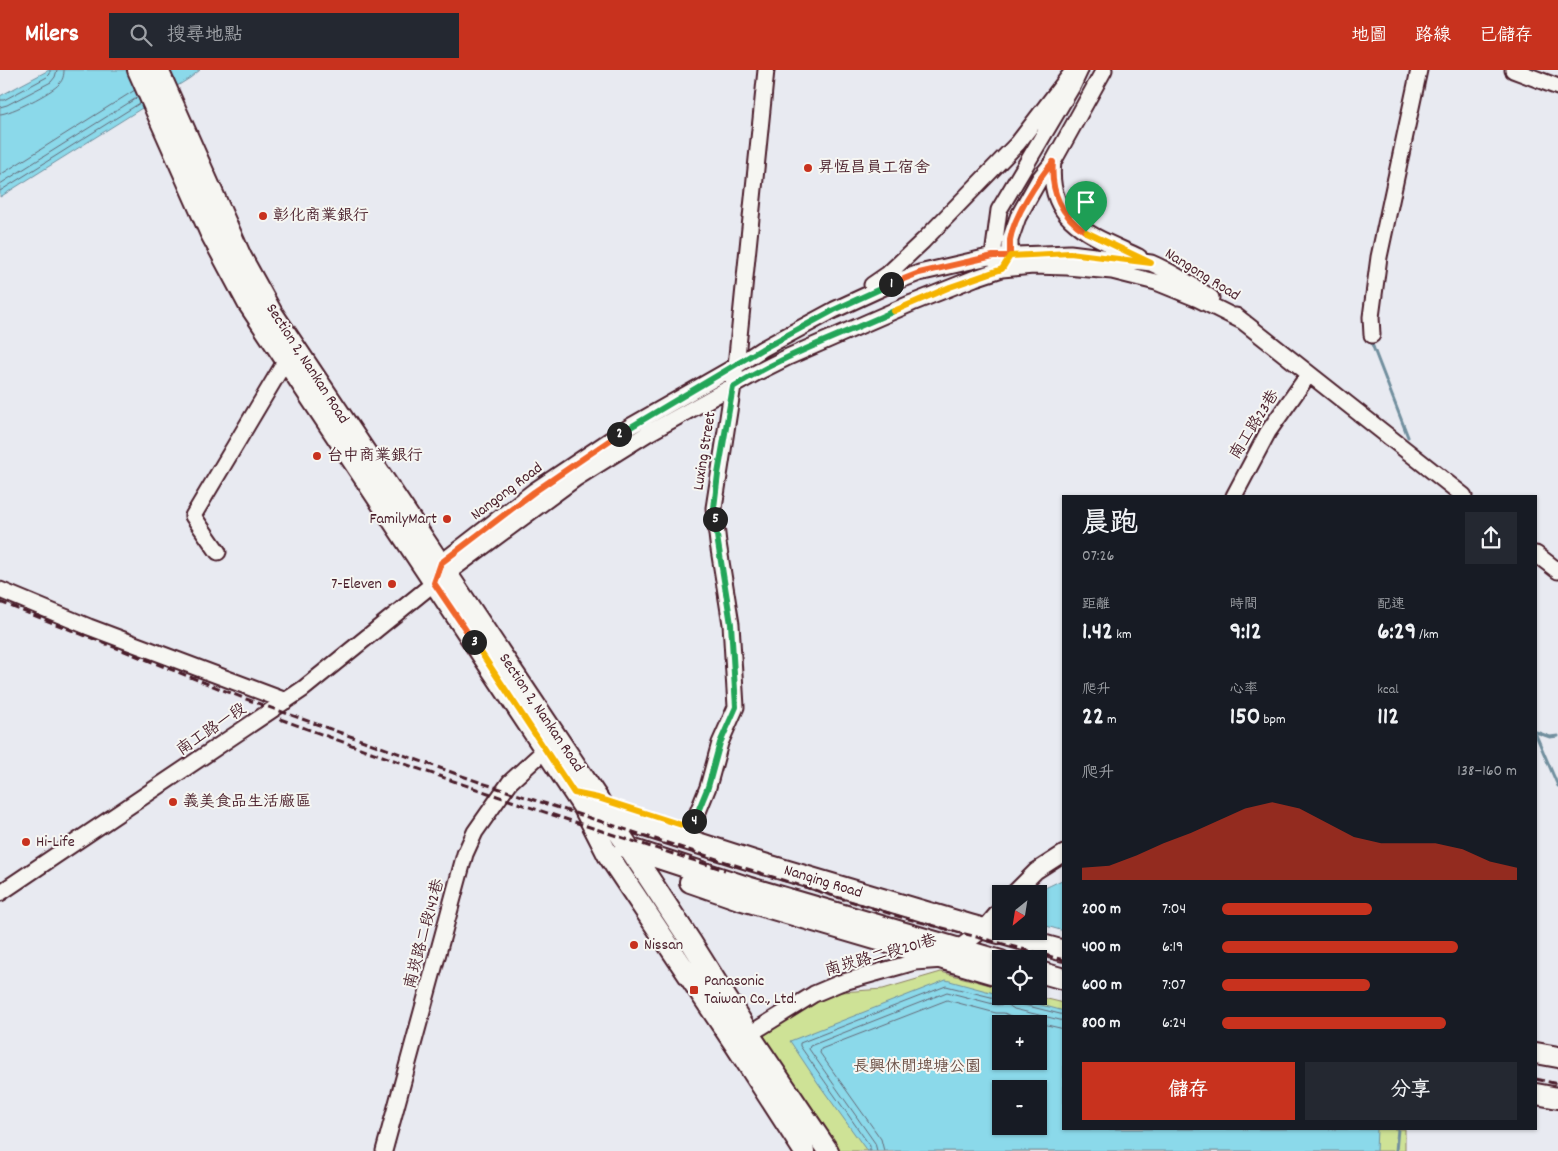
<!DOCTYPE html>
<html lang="zh-TW">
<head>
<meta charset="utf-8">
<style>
	:root { --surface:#171b24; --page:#242831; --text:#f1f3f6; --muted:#9ea1a6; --accent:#c8321e }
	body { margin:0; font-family:Dekko,"LXGW WenKai TC",sans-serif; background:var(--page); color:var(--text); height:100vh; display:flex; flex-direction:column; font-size:19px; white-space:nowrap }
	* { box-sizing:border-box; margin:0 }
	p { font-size:16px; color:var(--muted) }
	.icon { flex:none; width:28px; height:28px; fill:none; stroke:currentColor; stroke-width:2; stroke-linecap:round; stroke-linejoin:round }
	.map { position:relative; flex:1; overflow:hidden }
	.drawer { position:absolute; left:1062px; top:425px; width:475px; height:635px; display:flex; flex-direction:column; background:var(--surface); border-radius:0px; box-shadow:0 1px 4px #0004 }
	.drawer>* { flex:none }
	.needle { width:32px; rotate:210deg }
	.fabs { position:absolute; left:992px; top:815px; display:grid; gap:10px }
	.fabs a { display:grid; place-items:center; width:55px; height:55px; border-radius:0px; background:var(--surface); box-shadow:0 1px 4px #0004; font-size:25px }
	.pin { position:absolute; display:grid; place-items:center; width:42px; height:42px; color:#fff; margin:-51px -21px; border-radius:50% 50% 50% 0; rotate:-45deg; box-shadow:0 0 5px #0007 }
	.pin .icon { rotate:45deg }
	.km { position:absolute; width:25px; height:25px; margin:-12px; border-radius:50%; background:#222; color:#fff; font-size:14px; line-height:25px; text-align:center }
	.round { display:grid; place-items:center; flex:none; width:52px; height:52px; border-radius:0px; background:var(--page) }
	.overview { display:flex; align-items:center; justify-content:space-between; height:85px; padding:0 20px }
	h1 { font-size:28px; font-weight:800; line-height:38px }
	.figures { display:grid; grid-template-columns:repeat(3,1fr); gap:8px; height:85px; padding:5px 20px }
	.figures div { display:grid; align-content:center }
	.figures b { font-size:25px; font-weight:800 }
	.figures small { font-size:14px; font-weight:400 }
	.figures p { font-size:14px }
	.chart { height:140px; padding:10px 20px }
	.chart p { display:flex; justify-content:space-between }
	.chart svg { width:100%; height:90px; margin-top:5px; fill:var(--accent); opacity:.7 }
	.button { display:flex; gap:10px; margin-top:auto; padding:10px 20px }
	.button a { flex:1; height:58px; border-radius:0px; background:var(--accent); color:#fff; font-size:20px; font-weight:800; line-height:58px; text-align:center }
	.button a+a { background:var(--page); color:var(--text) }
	ul { padding:0 20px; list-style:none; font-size:16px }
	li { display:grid; grid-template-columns:80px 60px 1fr; align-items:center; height:38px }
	li i { height:12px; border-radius:6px; background:var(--accent) }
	header { display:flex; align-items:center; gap:30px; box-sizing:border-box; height:70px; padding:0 25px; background:var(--accent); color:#fff }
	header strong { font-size:24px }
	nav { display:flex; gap:28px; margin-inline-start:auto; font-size:18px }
	.search { width:350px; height:45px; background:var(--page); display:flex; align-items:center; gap:12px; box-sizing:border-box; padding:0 18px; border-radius:0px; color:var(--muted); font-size:19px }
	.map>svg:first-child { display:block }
	.green { fill:#cee296; stroke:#8c8060; fill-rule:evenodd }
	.water { fill:#8bd9ea; stroke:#718f9e; fill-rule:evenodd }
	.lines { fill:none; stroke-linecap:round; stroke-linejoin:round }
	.shore { stroke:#646977; stroke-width:1 }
	.stream { stroke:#718f9e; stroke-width:3 }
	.minor-casing { stroke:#4a1f2b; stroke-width:19 }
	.major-casing { stroke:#4a1f2b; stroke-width:24 }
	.minor { stroke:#f6f6f2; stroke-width:15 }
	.major { stroke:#f6f6f2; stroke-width:20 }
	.rail { stroke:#4a1f2b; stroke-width:3; stroke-dasharray:8 4; stroke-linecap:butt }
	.split-1-casing { stroke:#fff; stroke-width:10 }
	.split-2-casing { stroke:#fff; stroke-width:10 }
	.split-3-casing { stroke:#fff; stroke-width:10 }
	.split-4-casing { stroke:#fff; stroke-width:10 }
	.split-5-casing { stroke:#fff; stroke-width:10 }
	.split-6-casing { stroke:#fff; stroke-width:10 }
	.split-7-casing { stroke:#fff; stroke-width:10 }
	.split-1 { stroke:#f0652b; stroke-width:6 }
	.split-2 { stroke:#22a559; stroke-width:6 }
	.split-3 { stroke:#f0652b; stroke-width:6 }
	.split-4 { stroke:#f5b400; stroke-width:6 }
	.split-5 { stroke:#22a559; stroke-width:6 }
	.split-6 { stroke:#22a559; stroke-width:6 }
	.split-7 { stroke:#f5b400; stroke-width:6 }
	.poi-dot { fill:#c8321e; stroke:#f6f6f2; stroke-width:2 }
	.labels { text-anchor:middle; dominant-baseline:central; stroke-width:4; stroke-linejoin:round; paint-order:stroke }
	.poi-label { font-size:16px; fill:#4a1f2b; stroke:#f6f6f2; text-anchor:start }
	.street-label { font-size:16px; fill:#4a1f2b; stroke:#f6f6f2 }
	.park-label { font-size:16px; fill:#6b5046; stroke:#f6f6f2 }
</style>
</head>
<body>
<header>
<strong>Milers</strong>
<div class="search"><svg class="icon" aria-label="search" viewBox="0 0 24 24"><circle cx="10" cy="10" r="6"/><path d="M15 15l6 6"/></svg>搜尋地點</div>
<nav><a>地圖</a><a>路線</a><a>已儲存</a></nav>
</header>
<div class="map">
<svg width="1558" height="1081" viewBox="0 0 1558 1081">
	<rect width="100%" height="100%" fill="#e8eaf1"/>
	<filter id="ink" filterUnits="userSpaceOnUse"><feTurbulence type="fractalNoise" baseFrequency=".02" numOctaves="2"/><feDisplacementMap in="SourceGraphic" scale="10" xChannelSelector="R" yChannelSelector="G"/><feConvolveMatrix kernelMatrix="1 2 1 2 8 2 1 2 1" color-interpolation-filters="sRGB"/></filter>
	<g filter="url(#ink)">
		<!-- green -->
		<path class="green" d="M941,902L1001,918V926H1035L1064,933V1059H1405V1081H836L760,965L814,924L883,919ZM1001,954H1039V991H1001ZM1001,1019H1039V1056H1001Z"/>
		<!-- water -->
		<path class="water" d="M49,0H200L190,8L0,127V26Z
			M1064,809V861L1039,854V824L1045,818Z
			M946,910L1001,925V926H1008L1064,941V1059H1377L1376,1081H867L818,1013L790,971ZM1001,954H1039V991H1001ZM1001,1019H1039V1056H1001Z"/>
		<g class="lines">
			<!-- shore -->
			<path class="shore" d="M0,30H4L47,7L50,4V0
				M0,37L7,35L51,12L55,7L57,0
				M0,44C10,44 53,22 59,14C63,10 64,5 64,0
				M0,105L135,20
				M0,114L138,27
				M0,121L140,33
				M1012,926V931L1016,933L1064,945
				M870,1081V1076L800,976V973L946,916L999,929H1002L1005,926
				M877,1081L875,1073L809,979L810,976L947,922L997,935L1007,934L1014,939L1064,951
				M884,1081L881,1069L820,983L821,979L947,930L996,943H1004L1013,947L1064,959"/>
			<!-- stream -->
			<path class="stream" d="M1372,274L1408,367
				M1536,662L1550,667L1558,666
				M1536,665L1558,716
				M1396,1081L1398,1059"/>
			<!-- minor casing -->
			<g class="minor-casing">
				<path id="minor" d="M1080,0L1073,15L999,140L993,186L1002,199L1010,186V170L1018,147L1040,108L1053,92L1104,0
					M1513,0L1558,17
					M1053,92C1046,153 1094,166 1139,187
					M872,215L888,204L923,171L1018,73L1070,5
					M1236,246L1464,426
					M1372,265L1371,247L1379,187L1419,0
					M1234,426L1268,362L1309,304
					M218,482L193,446L286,290
					M1536,484L1558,501
					M437,504L441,493L534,421L631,356L736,296L762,279L834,240L893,213L919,203L993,186L1070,183L1151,193C1172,202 1192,215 1211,228
					M0,520L89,557L286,631
					M691,759L708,717L720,673L736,637L731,554L718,473L714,438L736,296L766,0
					M0,823L303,619L434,513L575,409L647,364L756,303L788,287L912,233L975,208L1002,199L1033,196L1067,197L1112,201L1156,212L1198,229L1244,252
					M1013,824L1036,801L1064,783
					M740,970L814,924L840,913L915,892L943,890L984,859L1001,839
					M384,1081L465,784L475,762L510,712L545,680"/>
			</g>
			<!-- major casing -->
			<g class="major-casing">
				<path id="major" d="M138,0L210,162L248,233L584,738L608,785L734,973L804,1081
					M158,0L241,187L272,243L598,729L606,743L691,872L749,964L828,1081
					M601,742L754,791L970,855L1064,881
					M625,777L747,817L1001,891
					M690,812L739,829L1001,906
					M1039,902L1064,909
					M1536,983L1558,987
					M1536,1024L1558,1028"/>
			</g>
			<!-- minor -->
			<use href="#minor" class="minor"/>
			<!-- major -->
			<use href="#major" class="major"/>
			<!-- rail -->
			<path class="rail" d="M0,532L246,629L482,713L760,803L901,847L1064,890
				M280,649C427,703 575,754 725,800
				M1536,1009L1558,1014"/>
		</g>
	</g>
	<g class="lines" filter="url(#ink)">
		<!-- split-1 casing -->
		<g class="split-1-casing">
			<path id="split-1" d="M891,214L919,203L993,186H1010C1010,181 1010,175 1010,170C1014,146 1037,111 1053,92C1050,121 1061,146 1086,162"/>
		</g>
		<!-- split-2 casing -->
		<g class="split-2-casing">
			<path id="split-2" d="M619,364L762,279L834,240L891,214"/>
		</g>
		<!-- split-3 casing -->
		<g class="split-3-casing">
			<path id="split-3" d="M474,572L434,513L441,493L534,422L619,364"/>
		</g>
		<!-- split-4 casing -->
		<g class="split-4-casing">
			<path id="split-4" d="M474,572L574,723L598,728L691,758L694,751"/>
		</g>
		<!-- split-5 casing -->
		<g class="split-5-casing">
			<path id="split-5" d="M694,751L708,717L720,673L736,637L731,554L718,473L715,449"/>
		</g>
		<!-- split-6 casing -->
		<g class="split-6-casing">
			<path id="split-6" d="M715,449L714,438L718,404L733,317C783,285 840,266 894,241"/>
		</g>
		<!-- split-7 casing -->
		<g class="split-7-casing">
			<path id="split-7" d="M894,241L950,217L1002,199L1010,186L1070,183L1151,193L1086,162"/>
		</g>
		<!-- split-1 -->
		<use href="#split-1" class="split-1"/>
		<!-- split-2 -->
		<use href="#split-2" class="split-2"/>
		<!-- split-3 -->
		<use href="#split-3" class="split-3"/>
		<!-- split-4 -->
		<use href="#split-4" class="split-4"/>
		<!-- split-5 -->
		<use href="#split-5" class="split-5"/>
		<!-- split-6 -->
		<use href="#split-6" class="split-6"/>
		<!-- split-7 -->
		<use href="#split-7" class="split-7"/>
	</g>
	<!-- markers -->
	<g class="poi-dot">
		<circle cx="808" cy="98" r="5"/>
		<circle cx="263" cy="146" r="5"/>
		<circle cx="317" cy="386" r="5"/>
		<circle cx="447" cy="449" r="5"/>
		<circle cx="392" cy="514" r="5"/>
		<circle cx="173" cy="732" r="5"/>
		<circle cx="26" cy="772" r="5"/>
		<circle cx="634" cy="875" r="5"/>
		<rect x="689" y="915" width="10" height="10" rx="2.5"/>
	</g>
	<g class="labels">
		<!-- poi labels -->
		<g class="poi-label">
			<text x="818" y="98">昇恆昌員工宿舍</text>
			<text x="273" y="146">彰化商業銀行</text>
			<text x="327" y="386">台中商業銀行</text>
			<text x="437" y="449" text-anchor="end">FamilyMart</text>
			<text x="382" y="514" text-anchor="end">7-Eleven</text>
			<text x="183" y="732">義美食品生活廠區</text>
			<text x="36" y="772">Hi-Life</text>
			<text x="644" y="875">Nissan</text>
			<text x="704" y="911">Panasonic<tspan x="704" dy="18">Taiwan Co., Ltd.</tspan></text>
		</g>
		<!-- street labels -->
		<g class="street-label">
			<text transform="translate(1202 205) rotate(32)">Nangong Road</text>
			<text transform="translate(307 294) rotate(57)">Section 2, Nankan Road</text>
			<text transform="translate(1255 355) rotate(-58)">南工路23巷</text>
			<text transform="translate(705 381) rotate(-81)">Luxing Street</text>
			<text transform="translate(507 422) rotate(-37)">Nangong Road</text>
			<text transform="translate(541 643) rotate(56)">Section 2, Nankan Road</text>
			<text transform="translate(212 660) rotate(-34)">南工路一段</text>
			<text transform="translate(823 812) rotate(17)">Nanqing Road</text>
			<text transform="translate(425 864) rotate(-75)">南崁路二段142巷</text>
			<text transform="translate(881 886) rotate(-16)">南崁路二段201巷</text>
		</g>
		<!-- park labels -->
		<g class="park-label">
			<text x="917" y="997">長興休閒埤塘公園</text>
		</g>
	</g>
</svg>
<div class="fabs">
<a><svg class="needle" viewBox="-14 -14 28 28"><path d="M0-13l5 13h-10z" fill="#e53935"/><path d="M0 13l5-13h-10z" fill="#9ea1a6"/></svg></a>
<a><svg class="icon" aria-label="locate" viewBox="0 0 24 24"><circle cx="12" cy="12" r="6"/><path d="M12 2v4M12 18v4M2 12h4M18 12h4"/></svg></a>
<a>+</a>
<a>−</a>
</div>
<div class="pin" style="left:1086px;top:162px;background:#1e9e55"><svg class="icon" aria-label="arrive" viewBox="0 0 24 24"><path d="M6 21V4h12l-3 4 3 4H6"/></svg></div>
<b class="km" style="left:891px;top:214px">1</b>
<b class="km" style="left:619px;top:364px">2</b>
<b class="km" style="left:474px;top:572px">3</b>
<b class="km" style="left:694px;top:751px">4</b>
<b class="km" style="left:715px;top:449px">5</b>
<section class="drawer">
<div class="overview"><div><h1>晨跑</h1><p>07:26</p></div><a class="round"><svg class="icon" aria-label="share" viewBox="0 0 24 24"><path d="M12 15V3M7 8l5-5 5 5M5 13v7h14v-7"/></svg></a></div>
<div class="figures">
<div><p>距離</p><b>1.42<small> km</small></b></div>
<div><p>時間</p><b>9:12</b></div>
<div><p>配速</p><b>6:29<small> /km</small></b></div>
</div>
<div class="figures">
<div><p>爬升</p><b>22<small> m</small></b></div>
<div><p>心率</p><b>150<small> bpm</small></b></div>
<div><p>kcal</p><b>112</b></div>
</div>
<div class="chart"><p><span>爬升</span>138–160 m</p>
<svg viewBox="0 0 160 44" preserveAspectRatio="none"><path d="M0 44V38L10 37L20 32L30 26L40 21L50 15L60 9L70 6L80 9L90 16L100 23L110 26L120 26L130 26L140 29L150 35L160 38V44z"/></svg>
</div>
<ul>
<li><b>200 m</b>7:04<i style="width:51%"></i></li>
<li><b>400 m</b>6:19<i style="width:80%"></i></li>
<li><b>600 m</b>7:07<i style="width:50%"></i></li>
<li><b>800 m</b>6:24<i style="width:76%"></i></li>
</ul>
<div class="button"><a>儲存</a><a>分享</a></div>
</section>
</div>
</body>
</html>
